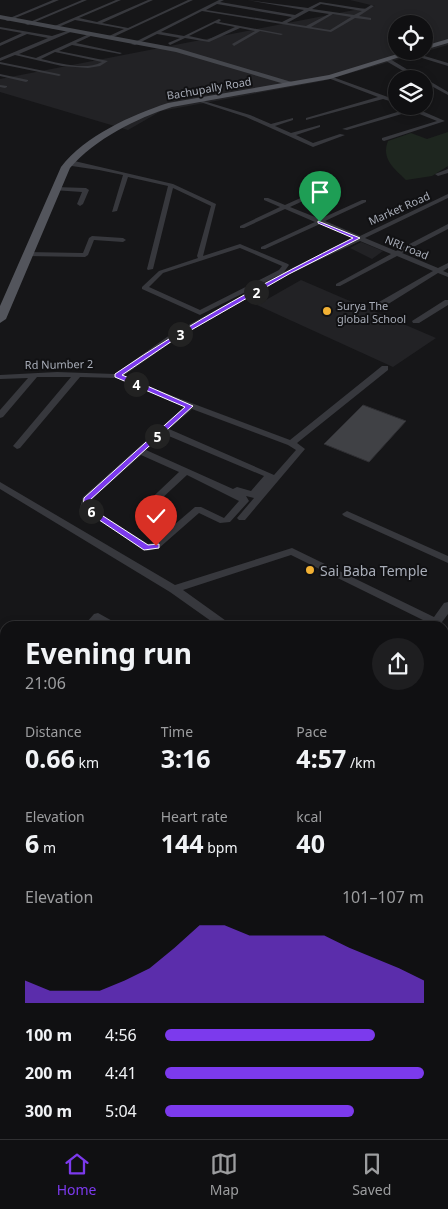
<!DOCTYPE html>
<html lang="en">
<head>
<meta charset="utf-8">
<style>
	:root { --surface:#101012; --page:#1e1e20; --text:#f1f3f6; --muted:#9c9d9f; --line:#303032; --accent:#7c3aed }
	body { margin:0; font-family:"Noto Sans",sans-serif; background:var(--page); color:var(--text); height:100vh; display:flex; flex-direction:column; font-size:19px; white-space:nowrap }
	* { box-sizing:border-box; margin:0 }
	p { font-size:16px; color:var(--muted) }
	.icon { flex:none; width:28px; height:28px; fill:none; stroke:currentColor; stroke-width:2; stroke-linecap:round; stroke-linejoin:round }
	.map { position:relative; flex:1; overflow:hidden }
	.side { position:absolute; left:0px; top:621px; width:449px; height:519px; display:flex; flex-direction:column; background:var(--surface); border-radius:15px 15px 0 0; box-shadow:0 2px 8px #0003,0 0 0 1px var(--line) }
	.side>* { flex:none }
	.controls { position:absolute; left:388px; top:15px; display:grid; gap:10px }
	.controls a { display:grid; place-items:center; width:45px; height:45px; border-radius:50%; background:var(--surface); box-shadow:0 2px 8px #0003,0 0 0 1px var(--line); font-size:25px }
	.pin { position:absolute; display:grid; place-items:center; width:42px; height:42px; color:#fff; margin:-51px -21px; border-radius:50% 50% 50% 0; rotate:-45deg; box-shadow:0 0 5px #0007 }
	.pin .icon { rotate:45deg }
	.km { position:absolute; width:25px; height:25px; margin:-12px; border-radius:50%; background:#222; color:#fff; font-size:14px; line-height:25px; text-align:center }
	.round { display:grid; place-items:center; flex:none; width:52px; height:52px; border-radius:26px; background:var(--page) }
	.overview { display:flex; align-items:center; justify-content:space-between; height:85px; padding:0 25px }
	h1 { font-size:28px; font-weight:700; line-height:38px }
	.stats { display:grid; grid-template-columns:repeat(3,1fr); gap:8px; height:85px; padding:5px 25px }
	.stats div { display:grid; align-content:center }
	.stats b { font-size:25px; font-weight:700 }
	.stats small { font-size:14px; font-weight:400 }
	.stats p { font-size:14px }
	.chart { height:140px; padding:10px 25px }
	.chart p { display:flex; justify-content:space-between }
	.chart svg { width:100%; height:90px; margin-top:5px; fill:var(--accent); opacity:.7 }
	ul { padding:0 25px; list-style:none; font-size:16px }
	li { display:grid; grid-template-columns:80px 60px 1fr; align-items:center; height:38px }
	li i { height:12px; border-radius:6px; background:var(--accent) }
	.menu { display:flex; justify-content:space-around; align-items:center; height:70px; border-top:1px solid var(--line); background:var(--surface); font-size:14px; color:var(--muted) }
	.menu a { display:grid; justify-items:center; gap:2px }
	.menu .current { color:var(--accent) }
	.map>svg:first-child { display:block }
	.built { fill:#222225; fill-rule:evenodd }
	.green { fill:#1e261f }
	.building { fill:#404145; stroke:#303034 }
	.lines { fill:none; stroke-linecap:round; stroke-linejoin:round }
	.street { fill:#37383d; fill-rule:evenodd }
	.secondary { fill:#45474d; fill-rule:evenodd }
	.primary { fill:#53555c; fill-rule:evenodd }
	.route { fill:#7c3aed; stroke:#fff }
	.poi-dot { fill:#f2b134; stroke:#111113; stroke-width:2 }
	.labels { text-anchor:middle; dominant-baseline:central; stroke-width:4; stroke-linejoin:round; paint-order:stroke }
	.far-street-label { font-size:11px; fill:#a8adb8; stroke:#111113 }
	.far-poi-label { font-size:11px; fill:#a8adb8; stroke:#111113; text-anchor:start }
	.poi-label { font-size:14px; fill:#a8adb8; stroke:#111113; text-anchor:start }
</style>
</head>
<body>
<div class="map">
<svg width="448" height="1139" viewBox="0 0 448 1139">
	<rect width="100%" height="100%" fill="#161618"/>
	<!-- built -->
	<path class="built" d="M350,0H448V45L323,81L161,111L128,130L0,92V79L375,6ZM396,24H424V51H396Z
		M361,242L383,251L372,259L350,248Z
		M301,280L436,338L393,367L257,305Z"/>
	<!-- green -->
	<path class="green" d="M448,132V166L432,176L406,180C394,168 381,159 388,141L411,133L427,139Z"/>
	<!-- building -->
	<path class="building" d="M363,405L406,421L369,462L324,444Z"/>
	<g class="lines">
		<!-- street -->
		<path class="street" d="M53,0H59L8,21L5,20Z
			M82,0H87L28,25L25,24Z
			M116,0H121L79,18L97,22L148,0H153L102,23L128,28L188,0H193L109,39L107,37L124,29L75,20L54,29L50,28Z
			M219,0H224L220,2L295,15L304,10L247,0L308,8L320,2L365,9L371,5L374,6L359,16L371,18V20L355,18L331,32L202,11L161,32L184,36L219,19L221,20L219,22L283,34L281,35L260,31L234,46L232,44L255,31L240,28L209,42L185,38L170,45L168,43L180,38L157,34L135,45L131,44ZM217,4L292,17L282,22L206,10ZM321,4L362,11L354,15L312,9ZM309,11L329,14L306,26L287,23ZM333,14L351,17L330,30L311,27ZM215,23L235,27L207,40L189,36Z
			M0,27L52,36L73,29V31L19,54L36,58L89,34L91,36L76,43L122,53L120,54L72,45L59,51L108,61L100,66L88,68L62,66L15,55L0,61V58L48,38L27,34L0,46V43L22,33L0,29ZM55,52L102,62C85,71 59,63 41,59Z
			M411,52L448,63V66L409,54Z
			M388,59H390L423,79H417L386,61Z
			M0,62L59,74L61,75L59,76L0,64Z
			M0,74L28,80V81L26,82L0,76Z
			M330,76L396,100V103L383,99L306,120V118L378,97L328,78Z
			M423,79H426L448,92V95L424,82Z
			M0,85L7,86V87L5,88L0,87Z
			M197,99L250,115L271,124L293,118V120L275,126L291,133L320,125V127L296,135L313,143L340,134L345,135L313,147L246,117L197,101Z
			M405,106L415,108L445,121L384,141L382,140V138L437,121L412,111L347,130L342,129L407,109Z
			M70,160L173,184L216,204L203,256L240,244L288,264L289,265L284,272L354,238L320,224L265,249H261V247L315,222L285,209L244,228H240V226L280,207L264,200V198H268L285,205L327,186H331V188L290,207L320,219L362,200H366V202L325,221L360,236L448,194V198L365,238L396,251L448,224V229L402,253L438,268L448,263V268L443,271L448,273V277L438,273L385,306H379V302L433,271L397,256L340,286H336V284L391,254L360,241L289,274L173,341L123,376L178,398L290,440L382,366H388V370L297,443L305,449L245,520H239L237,518L254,498L246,496L249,501L230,522L220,523L199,513L159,548L147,551L82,510L80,508L83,497L185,406L116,378L80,377L20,448L17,449L13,446L71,377H37L3,417L0,418V410L28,378L0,379V375L57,372L115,374L167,337L277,276L200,315L142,289V287L159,271L198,258L197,256L211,206L173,188L153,269L148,270L147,269L168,186L128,177L117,211L112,212L123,175L99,170L65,165V163ZM240,248L282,266L279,270L200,310L149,287L163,273ZM192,409L288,445L296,450L274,475L169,429ZM164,434L264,476L251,491L237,487L233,489L146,450ZM141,455L179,472L139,510L137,512L139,514H145L187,475L239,501L224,518L201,507H195L153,543L148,544L90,507L91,500Z
			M448,169V173L438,176L435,174Z
			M55,187L86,188L89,190L83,204L80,206L77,204L82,192L53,190V188Z
			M92,236L123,238L126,240L123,242L94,240L88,255L85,257L27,256L24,254L27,252L83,253L89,238Z
			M445,300H448V305L419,323H413L412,321Z
			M0,482L175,585L292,548L434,617L444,603L448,602V614L439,626H428L429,623L291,555L183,590L229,623L230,626H218L170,592L0,489Z
			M347,511L448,556V563L344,516L342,514Z
			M98,613L116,623L117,626H104L98,622L92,626L88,625L87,622L94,614Z"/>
		<!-- secondary -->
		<path class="secondary" d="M0,15L177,48L295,83L288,85L176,52L0,19Z"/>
		<!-- primary -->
		<path class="primary" d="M448,39V43L424,50V46Z
			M407,51H419L330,79L172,107C137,118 95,139 70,168L6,319L0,323V306L61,167C85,136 131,115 168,103L329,75Z"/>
	</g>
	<!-- route -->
	<path class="route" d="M318,221L360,238L289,274L172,341L122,375L193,406L90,500L89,507L148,545L159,544V548L144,550L83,509L84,498L185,407L115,377V374C191,322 271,279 353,238L318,223Z"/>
	<!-- markers -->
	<g class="poi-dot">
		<circle cx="327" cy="311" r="5"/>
		<circle cx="310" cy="570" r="5"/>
	</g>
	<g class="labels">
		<!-- far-street labels -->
		<g class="far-street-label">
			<text transform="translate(209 88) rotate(-10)">Bachupally Road</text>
			<text transform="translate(399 208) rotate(-24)">Market Road</text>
			<text transform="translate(407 247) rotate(22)">NRI road</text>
			<text transform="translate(59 364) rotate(-1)">Rd Number 2</text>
		</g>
		<!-- far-poi labels -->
		<g class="far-poi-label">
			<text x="337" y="305">Surya The<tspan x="337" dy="13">global School</tspan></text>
		</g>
		<!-- poi labels -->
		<g class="poi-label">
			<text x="320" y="570">Sai Baba Temple</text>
		</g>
	</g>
</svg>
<div class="controls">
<a><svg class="icon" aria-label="locate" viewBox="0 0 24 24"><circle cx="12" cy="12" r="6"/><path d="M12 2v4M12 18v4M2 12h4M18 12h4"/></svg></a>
<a><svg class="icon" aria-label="layers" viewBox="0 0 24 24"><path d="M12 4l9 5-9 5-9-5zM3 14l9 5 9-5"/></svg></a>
</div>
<div class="pin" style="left:320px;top:222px;background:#1e9e55"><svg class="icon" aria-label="arrive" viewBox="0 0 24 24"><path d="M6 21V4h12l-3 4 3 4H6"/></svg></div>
<div class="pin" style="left:156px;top:546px;background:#d93025"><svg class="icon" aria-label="check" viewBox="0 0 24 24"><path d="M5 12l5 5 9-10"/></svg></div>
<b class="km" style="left:256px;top:292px">2</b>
<b class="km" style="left:180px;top:334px">3</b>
<b class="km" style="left:136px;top:384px">4</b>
<b class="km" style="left:157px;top:436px">5</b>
<b class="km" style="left:91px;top:511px">6</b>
<section class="side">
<div class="overview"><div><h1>Evening run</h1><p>21:06</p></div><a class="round"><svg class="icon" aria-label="share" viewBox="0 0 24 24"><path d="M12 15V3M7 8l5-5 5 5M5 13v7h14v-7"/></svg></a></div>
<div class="stats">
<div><p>Distance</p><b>0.66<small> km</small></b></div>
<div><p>Time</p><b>3:16</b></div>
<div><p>Pace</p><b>4:57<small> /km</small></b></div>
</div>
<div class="stats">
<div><p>Elevation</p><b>6<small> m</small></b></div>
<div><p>Heart rate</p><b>144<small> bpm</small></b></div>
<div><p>kcal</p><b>40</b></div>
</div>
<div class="chart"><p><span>Elevation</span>101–107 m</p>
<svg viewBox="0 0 160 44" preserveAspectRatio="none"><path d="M0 44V33L10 38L20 38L30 38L40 33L50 27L60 17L70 6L80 6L90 11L100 11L110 11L120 11L130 17L140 22L150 27L160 33V44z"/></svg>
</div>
<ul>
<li><b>100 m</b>4:56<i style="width:81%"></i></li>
<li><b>200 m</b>4:41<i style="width:100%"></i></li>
<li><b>300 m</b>5:04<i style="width:73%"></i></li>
</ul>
</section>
</div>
<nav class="menu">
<a class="current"><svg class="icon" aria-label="home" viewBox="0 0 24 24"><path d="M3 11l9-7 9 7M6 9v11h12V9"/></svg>Home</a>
<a><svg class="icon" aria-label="map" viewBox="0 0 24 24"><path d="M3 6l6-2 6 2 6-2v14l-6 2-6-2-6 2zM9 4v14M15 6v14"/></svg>Map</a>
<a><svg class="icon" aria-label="saved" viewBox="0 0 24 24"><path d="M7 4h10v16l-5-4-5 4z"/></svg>Saved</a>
</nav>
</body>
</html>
